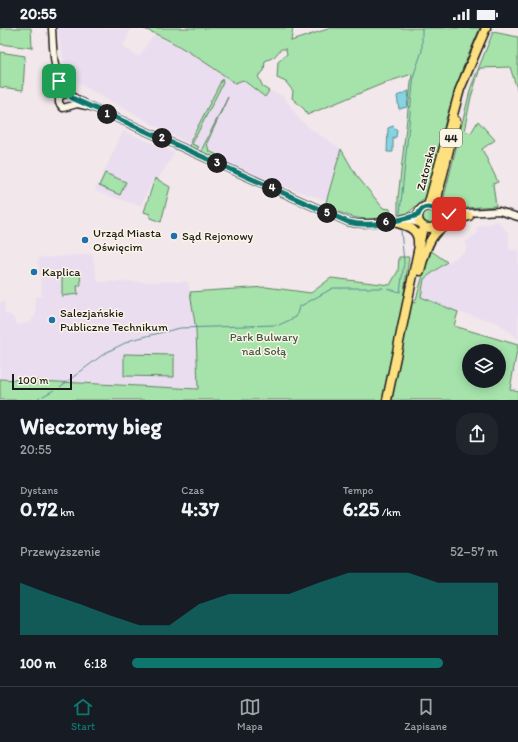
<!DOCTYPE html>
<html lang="pl">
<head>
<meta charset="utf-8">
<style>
	:root { --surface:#171b24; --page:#20242c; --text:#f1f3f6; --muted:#9ea1a6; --line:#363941; --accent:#0f766e }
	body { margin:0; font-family:Itim,sans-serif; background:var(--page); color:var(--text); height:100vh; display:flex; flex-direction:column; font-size:15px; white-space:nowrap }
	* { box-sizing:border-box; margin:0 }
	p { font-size:13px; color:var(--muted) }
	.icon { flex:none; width:22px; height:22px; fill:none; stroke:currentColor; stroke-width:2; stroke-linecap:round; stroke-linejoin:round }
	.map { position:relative; height:372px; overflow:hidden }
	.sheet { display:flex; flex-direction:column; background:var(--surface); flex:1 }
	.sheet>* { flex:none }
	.tools { position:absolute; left:462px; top:316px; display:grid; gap:8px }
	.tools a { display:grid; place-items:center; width:44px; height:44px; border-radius:50%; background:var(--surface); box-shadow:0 2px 10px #0003; font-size:20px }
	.scale { position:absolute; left:12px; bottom:10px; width:60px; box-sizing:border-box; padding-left:4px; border:2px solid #1c1c1c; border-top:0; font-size:11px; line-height:14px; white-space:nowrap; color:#1c1c1c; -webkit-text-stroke:3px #fcf5e5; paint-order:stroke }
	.pin { position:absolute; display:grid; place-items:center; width:34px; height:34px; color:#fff; margin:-17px; border-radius:8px; box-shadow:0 2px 6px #0006 }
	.km { position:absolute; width:20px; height:20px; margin:-10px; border-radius:50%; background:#222; color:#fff; font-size:11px; line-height:20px; text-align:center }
	.round { display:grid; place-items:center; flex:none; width:42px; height:42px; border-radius:16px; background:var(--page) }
	.summary { display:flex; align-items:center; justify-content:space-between; height:68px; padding:0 20px }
	h1 { font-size:22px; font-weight:700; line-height:30px }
	.stats { display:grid; grid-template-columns:repeat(3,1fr); gap:6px; height:68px; padding:4px 20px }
	.stats div { display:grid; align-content:center }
	.stats b { font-size:20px; font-weight:700 }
	.stats small { font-size:11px; font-weight:400 }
	.stats p { font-size:11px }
	.chart { height:112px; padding:8px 20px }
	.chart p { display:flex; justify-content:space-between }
	.chart svg { width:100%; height:72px; margin-top:4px; fill:var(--accent); opacity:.7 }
	ul { padding:0 20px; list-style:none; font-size:13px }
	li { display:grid; grid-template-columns:64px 48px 1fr; align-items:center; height:30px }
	li i { height:10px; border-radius:5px; background:var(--accent) }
	.status { display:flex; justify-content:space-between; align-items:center; height:28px; padding:0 20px; background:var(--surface); direction:ltr }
	.status svg { height:11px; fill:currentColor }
	.tab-bar { display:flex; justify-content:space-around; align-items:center; height:56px; border-top:1px solid var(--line); background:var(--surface); font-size:11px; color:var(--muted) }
	.tab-bar a { display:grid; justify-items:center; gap:2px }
	.tab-bar .selected { color:var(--accent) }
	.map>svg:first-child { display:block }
	.built { fill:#eaddef }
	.green { fill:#a5e3ab; stroke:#608064; fill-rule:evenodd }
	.water { fill:#84d4e1; stroke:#5a8a92 }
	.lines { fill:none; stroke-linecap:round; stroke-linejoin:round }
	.stream { stroke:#5a8a92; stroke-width:1 }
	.minor-casing { stroke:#1c1c1c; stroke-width:9 }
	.major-casing { stroke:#1c1c1c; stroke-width:11 }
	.minor { stroke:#fcf5e5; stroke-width:6 }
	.major { stroke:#fde080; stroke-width:8 }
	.route-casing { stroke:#fff; stroke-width:8 }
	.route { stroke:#0f766e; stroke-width:5 }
	.poi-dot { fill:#1f6fb2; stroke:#fcf5e5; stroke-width:1.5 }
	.labels { text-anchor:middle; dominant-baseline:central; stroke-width:3; stroke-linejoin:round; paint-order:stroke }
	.shield { fill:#fcf5e5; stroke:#5f5d58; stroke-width:1 }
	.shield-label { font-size:11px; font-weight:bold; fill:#1c1c1c }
	.street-label { font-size:12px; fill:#1c1c1c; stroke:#fcf5e5 }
	.poi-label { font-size:12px; fill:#1c1c1c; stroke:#fcf5e5; text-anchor:start }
	.park-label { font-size:12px; fill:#455847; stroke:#fcf5e5 }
</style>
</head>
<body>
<div class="status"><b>20:55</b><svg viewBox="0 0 49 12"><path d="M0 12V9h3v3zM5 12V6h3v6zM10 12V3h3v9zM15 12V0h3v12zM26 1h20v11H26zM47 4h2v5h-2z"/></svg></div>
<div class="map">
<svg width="518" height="372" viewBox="0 0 518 372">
	<rect width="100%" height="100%" fill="#f2e7eb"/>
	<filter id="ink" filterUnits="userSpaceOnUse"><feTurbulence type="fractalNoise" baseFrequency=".025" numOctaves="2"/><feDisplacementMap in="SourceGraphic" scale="8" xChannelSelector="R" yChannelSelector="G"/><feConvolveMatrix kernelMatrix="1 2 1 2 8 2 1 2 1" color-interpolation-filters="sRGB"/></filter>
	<g filter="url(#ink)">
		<!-- built -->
		<path class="built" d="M57,0H131L123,19L139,29L152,9L156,7L243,52L265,69L269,63L283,68L300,92L312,102L341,121L327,172L291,161L221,133L68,50Z
			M123,103L175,125L158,151L154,149L141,178L95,163Z
			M498,193L509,206V222H518V311L497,294L451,282L421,269L424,251L466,223V213L478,205L476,200Z
			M92,226L98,254H188L196,302L198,361L0,350V274H5L4,285L11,287L18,297L31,294L36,286L35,269L42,268L39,237L37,235L41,228L44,230Z"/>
		<!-- green -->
		<path class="green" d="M0,0H31L32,20L0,16Z
			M142,0H293L291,13L331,0H480L462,42L446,91L430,166L408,185L398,187V170L412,46L387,54L307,87L305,82L292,70L293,63L286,54L277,50L278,34L287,26L286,21H281L274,29L265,33L264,43L258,48L263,59L269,63L265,69L243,52L235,55C205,34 175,13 142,0Z
			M493,4L518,9V64L510,39L480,40L471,69L464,103L471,105L478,93L495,112L482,121L498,154L493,156L496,178L450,181L443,173L471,59Z
			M0,24L25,28L23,62L0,59Z
			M222,51L223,55L192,116L199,119L196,122L190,119L191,112Z
			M228,69L207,115L209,123L219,128L220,126L224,130H215L202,125V121Z
			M341,121L356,147L383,180L390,181L391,189C359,193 354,191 325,178Z
			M105,145L126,154L120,167L99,158Z
			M155,150L170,159L161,194L150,190V186L144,184Z
			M421 189a8 8 0 1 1 16 0a8 8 0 1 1-16 0Z
			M430,222L447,234L424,251L421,269L458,284L454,298L518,317L510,361L518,363V372H0V351L198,361L196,302L190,264L266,259L311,265L331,250L390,257L398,243L399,229H409L403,271L415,275ZM469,323H499V353H469Z
			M80,245L81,258H77L78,266L62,268V247Z
			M124,326L174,327V349L124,348Z"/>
		<!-- water -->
		<path class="water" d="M409,63L407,79L399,81L397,68Z
			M393,98L397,102L396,109L393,110V124H387L388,100Z"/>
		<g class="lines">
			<!-- stream -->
			<path class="stream" d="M400,185L414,46L422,23V0
				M388,261L400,264L404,235L401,202
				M279,297L296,289L299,279L333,260H383
				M60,359L105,325L131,312L180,300L276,297
				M43,368L54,362
				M35,372L40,369"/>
			<!-- minor casing -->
			<g class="minor-casing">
				<path id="minor" d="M52,0C54,30 51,61 84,75
					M55,49L56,57L61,68
					M68,66L62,67L59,70V75L63,80L77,76L92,79L348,194C371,200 397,188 419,195
					M439,184L452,186L499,183L518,189
					M402,191L418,187
					M440,192L458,190"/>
			</g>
			<!-- major casing -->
			<g class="major-casing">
				<path id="major" d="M418 189a11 11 0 1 1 22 0a11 11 0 1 1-22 0Z
					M428,178L460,61L486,0
					M437,181L438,166L456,93
					M394,194C407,198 419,200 418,216
					M420,243C429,207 434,199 469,188
					M387,372L423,199"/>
			</g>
			<!-- minor -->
			<use href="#minor" class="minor"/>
			<!-- major -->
			<use href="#major" class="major"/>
		</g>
	</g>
	<g class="lines" filter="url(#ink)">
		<!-- route casing -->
		<g class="route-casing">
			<path id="route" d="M59,53L72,70L348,194C369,200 397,193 418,187C425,170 438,185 449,186"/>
		</g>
		<!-- route -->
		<use href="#route" class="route"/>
	</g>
	<!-- markers -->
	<g class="poi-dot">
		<circle cx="174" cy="208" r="4"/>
		<circle cx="85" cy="212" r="4"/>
		<circle cx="34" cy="244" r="4"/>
		<circle cx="52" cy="292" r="4"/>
	</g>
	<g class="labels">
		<!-- shield labels -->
		<rect class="shield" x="440" y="101" width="22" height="18" rx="3"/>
		<g class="shield-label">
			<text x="451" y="110">44</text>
		</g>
		<!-- street labels -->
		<g class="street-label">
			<text transform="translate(426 140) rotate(-76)">Zatorska</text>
		</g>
		<!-- poi labels -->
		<g class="poi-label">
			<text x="93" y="205">Urząd Miasta<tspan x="93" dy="14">Oświęcim</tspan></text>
			<text x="182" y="208">Sąd Rejonowy</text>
			<text x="42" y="244">Kaplica</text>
			<text x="60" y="285">Salezjańskie<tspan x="60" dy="14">Publiczne Technikum</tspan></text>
		</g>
		<!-- park labels -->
		<g class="park-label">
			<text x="264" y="309">Park Bulwary<tspan x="264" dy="14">nad Sołą</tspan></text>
		</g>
	</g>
</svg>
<div class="tools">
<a><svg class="icon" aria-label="layers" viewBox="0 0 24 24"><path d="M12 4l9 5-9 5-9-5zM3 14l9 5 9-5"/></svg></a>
</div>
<div class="scale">100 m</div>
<div class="pin" style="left:59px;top:53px;background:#1e9e55"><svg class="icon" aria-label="arrive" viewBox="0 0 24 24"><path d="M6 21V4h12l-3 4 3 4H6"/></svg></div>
<div class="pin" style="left:449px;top:186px;background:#d93025"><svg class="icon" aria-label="check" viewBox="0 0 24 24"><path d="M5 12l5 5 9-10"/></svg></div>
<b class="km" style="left:107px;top:86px">1</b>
<b class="km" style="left:162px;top:110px">2</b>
<b class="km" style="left:217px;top:135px">3</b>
<b class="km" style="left:272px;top:160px">4</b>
<b class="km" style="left:327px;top:185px">5</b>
<b class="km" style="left:386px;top:194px">6</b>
</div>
<section class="sheet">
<div class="summary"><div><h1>Wieczorny bieg</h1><p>20:55</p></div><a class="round"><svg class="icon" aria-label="share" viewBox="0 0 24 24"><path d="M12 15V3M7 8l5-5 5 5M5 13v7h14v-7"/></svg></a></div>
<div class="stats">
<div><p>Dystans</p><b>0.72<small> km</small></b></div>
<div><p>Czas</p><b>4:37</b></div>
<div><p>Tempo</p><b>6:25<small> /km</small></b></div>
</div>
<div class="chart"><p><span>Przewyższenie</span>52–57 m</p>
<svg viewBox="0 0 160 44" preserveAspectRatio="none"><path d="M0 44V12L10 19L20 25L30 32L40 38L50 38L60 25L70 19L80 19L90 19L100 12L110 6L120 6L130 6L140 12L150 12L160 12V44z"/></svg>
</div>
<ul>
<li><b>100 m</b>6:18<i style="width:85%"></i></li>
</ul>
</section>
<nav class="tab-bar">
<a class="selected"><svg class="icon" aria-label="home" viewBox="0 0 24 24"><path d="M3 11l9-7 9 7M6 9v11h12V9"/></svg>Start</a>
<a><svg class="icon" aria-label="map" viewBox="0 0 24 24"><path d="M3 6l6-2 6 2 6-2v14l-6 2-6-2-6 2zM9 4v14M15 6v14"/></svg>Mapa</a>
<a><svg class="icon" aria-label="saved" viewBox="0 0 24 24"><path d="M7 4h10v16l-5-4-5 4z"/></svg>Zapisane</a>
</nav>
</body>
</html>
